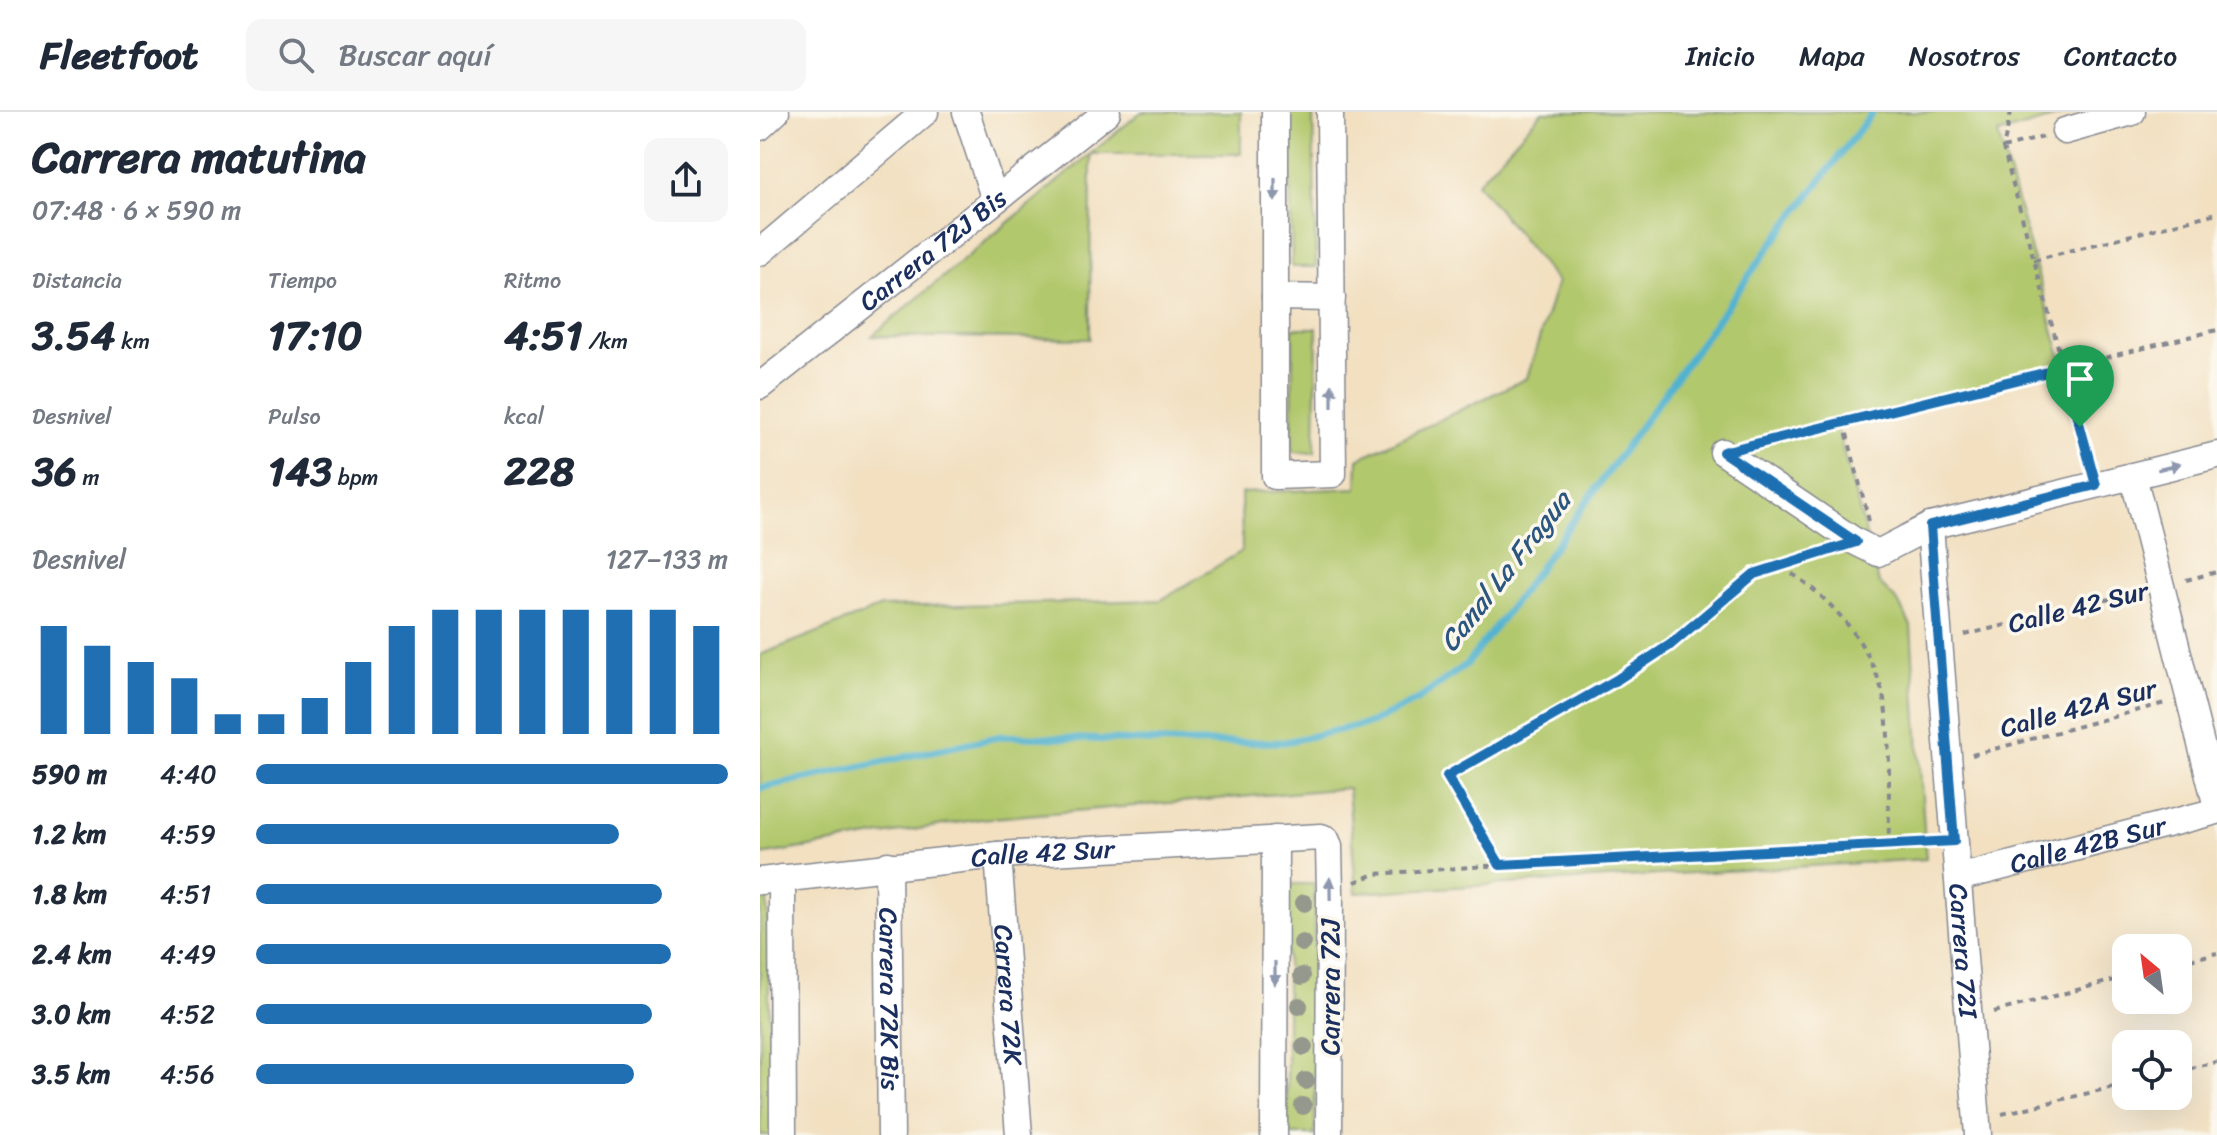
<!DOCTYPE html>
<html lang="es">
<head>
<meta charset="utf-8">
<style>
	:root { --surface:#fff; --page:#f6f6f7; --text:#1f2937; --muted:#747a83; --line:#e0e1e3; --accent:#1f6fb2 }
	body { margin:0; font-family:Sriracha,sans-serif; background:var(--page); color:var(--text); height:100vh; display:flex; flex-direction:column; font-size:30px; white-space:nowrap }
	* { box-sizing:border-box; margin:0 }
	p { font-size:26px; color:var(--muted) }
	.icon { flex:none; width:44px; height:44px; fill:none; stroke:currentColor; stroke-width:2; stroke-linecap:round; stroke-linejoin:round }
	.map { position:relative; flex:1; overflow:hidden }
	.side { display:flex; flex-direction:column; background:var(--surface); width:760px }
	.side>* { flex:none }
	.needle { width:52px; rotate:331deg }
	.controls { position:absolute; left:1352px; top:822px; display:grid; gap:16px }
	.controls a { display:grid; place-items:center; width:80px; height:80px; border-radius:16px; background:var(--surface); box-shadow:0 8px 32px #0002; font-size:40px }
	.pin { position:absolute; display:grid; place-items:center; width:68px; height:68px; color:#fff; margin:-82px -34px; border-radius:50% 50% 50% 0; rotate:-45deg; box-shadow:0 0 8px #0007 }
	.pin .icon { rotate:45deg }
	.round { display:grid; place-items:center; flex:none; width:84px; height:84px; border-radius:16px; background:var(--page) }
	.head { display:flex; align-items:center; justify-content:space-between; height:136px; padding:0 32px }
	h1 { font-size:44px; font-weight:800; line-height:60px }
	.stats { display:grid; grid-template-columns:repeat(3,1fr); gap:12px; height:136px; padding:8px 32px }
	.stats div { display:grid; align-content:center }
	.stats b { font-size:40px; font-weight:800 }
	.stats small { font-size:22px; font-weight:400 }
	.stats p { font-size:22px }
	.chart { height:224px; padding:16px 32px }
	.chart p { display:flex; justify-content:space-between }
	.chart svg { width:100%; height:144px; margin-top:8px; stroke:var(--accent); stroke-width:6 }
	ul { padding:0 32px; list-style:none; font-size:26px }
	li { display:grid; grid-template-columns:128px 96px 1fr; align-items:center; height:60px }
	li i { height:20px; border-radius:10px; background:var(--accent) }
	header { display:flex; align-items:center; gap:48px; box-sizing:border-box; height:112px; padding:0 40px; background:var(--surface); border-bottom:2px solid var(--line) }
	header strong { font-size:38px }
	nav { display:flex; gap:44px; margin-inline-start:auto; font-size:28px }
	.search { width:560px; height:72px; background:var(--page); display:flex; align-items:center; gap:20px; box-sizing:border-box; padding:0 28px; border-radius:16px; color:var(--muted); font-size:30px }
	main { display:flex; flex:1; min-height:0 }
	.map>svg:first-child { display:block }
	.green { fill:#b2c86d; stroke:#667c66; stroke-width:2 }
	.lines { fill:none; stroke-linecap:round; stroke-linejoin:round }
	.stream { stroke:#51b2cf; stroke-width:7 }
	.street-casing { stroke:#868890; stroke-width:29 }
	.path { stroke:#868890; stroke-width:4; stroke-dasharray:6 6; stroke-linecap:butt }
	.street { stroke:#fff; stroke-width:26 }
	.tree { fill:#94988d }
	.oneway { fill:#8d97ae }
	.route-casing { stroke:#fff; stroke-width:16 }
	.route { stroke:#1f6fb2; stroke-width:10 }
	.labels { text-anchor:middle; dominant-baseline:central; stroke-width:7; stroke-linejoin:round; paint-order:stroke }
	.street-label { font-size:26px; fill:#1b2f5e; stroke:#fbf7ec }
	.water-label { font-size:28px; font-style:italic; fill:#2b5680; stroke:#fbf7ec }
</style>
</head>
<body>
<header>
<strong>Fleetfoot</strong>
<div class="search"><svg class="icon" aria-label="search" viewBox="0 0 24 24"><circle cx="10" cy="10" r="6"/><path d="M15 15l6 6"/></svg>Buscar aquí</div>
<nav><a>Inicio</a><a>Mapa</a><a>Nosotros</a><a>Contacto</a></nav>
</header>
<main>
<section class="side">
<div class="head"><div><h1>Carrera matutina</h1><p>07:48 · 6 × 590 m</p></div><a class="round"><svg class="icon" aria-label="share" viewBox="0 0 24 24"><path d="M12 15V3M7 8l5-5 5 5M5 13v7h14v-7"/></svg></a></div>
<div class="stats">
<div><p>Distancia</p><b>3.54<small> km</small></b></div>
<div><p>Tiempo</p><b>17:10</b></div>
<div><p>Ritmo</p><b>4:51<small> /km</small></b></div>
</div>
<div class="stats">
<div><p>Desnivel</p><b>36<small> m</small></b></div>
<div><p>Pulso</p><b>143<small> bpm</small></b></div>
<div><p>kcal</p><b>228</b></div>
</div>
<div class="chart"><p><span>Desnivel</span>127–133 m</p>
<svg viewBox="0 0 160 44" preserveAspectRatio="none"><path d="M5 44V11M15 44V17M25 44V22M35 44V27M45 44V38M55 44V38M65 44V33M75 44V22M85 44V11M95 44V6M105 44V6M115 44V6M125 44V6M135 44V6M145 44V6M155 44V11"/></svg>
</div>
<ul>
<li><b>590 m</b>4:40<i style="width:100%"></i></li>
<li><b>1.2 km</b>4:59<i style="width:77%"></i></li>
<li><b>1.8 km</b>4:51<i style="width:86%"></i></li>
<li><b>2.4 km</b>4:49<i style="width:88%"></i></li>
<li><b>3.0 km</b>4:52<i style="width:84%"></i></li>
<li><b>3.5 km</b>4:56<i style="width:80%"></i></li>
</ul>
</section>
<div class="map">
<svg width="1457" height="1023" viewBox="0 0 1457 1023">
	<rect width="100%" height="100%" fill="#fbf7ec"/>
	<filter id="ink" filterUnits="userSpaceOnUse"><feTurbulence type="fractalNoise" baseFrequency=".0125" numOctaves="2"/><feDisplacementMap in="SourceGraphic" scale="16" xChannelSelector="R" yChannelSelector="G"/><feConvolveMatrix kernelMatrix="1 2 1 2 8 2 1 2 1" color-interpolation-filters="sRGB"/></filter>
	<filter id="wash" filterUnits="userSpaceOnUse"><feTurbulence type="fractalNoise" baseFrequency=".006" numOctaves="4" result="noise"/><feDisplacementMap in="SourceGraphic" scale="32" xChannelSelector="R" yChannelSelector="G"/><feGaussianBlur stdDeviation="1.8" result="paint"/><feColorMatrix in="noise" values="0 0 0 0 0 0 0 0 0 0 0 0 0 0 0 0 0 1.4 0 .05"/><feComposite in="paint" operator="in"/></filter>
	<g filter="url(#wash)">
		<rect width="100%" height="100%" fill="#f2e0c1"/>
		<!-- green -->
		<path class="green" d="M381,0H481V42H331L330,227L112,224Z
			M529,0H553L556,155H532Z
			M782,0H1314L1238,22L1304,256L1076,313L1119,471L1138,490L1151,514L1166,747L596,781L588,676L220,707L0,743V543L121,495L401,488L482,439L481,381L597,376L598,347L767,266L797,170L717,71Z
			M533,216H557L555,341L532,340Z
			M527,772H554L555,1023H527Z
			M0,784H7L12,1023H0Z"/>
		<g class="lines">
			<!-- stream -->
			<path class="stream" d="M0,676L242,624L437,631L525,630L611,611L659,587L707,552L759,484L1008,137L1113,0"/>
		</g>
	</g>
	<g filter="url(#ink)">
		<g class="lines">
			<!-- street casing -->
			<g class="street-casing">
				<g id="street">
					<path d="M206,0L235,88"/>
					<path d="M515,0V364L573,362L570,0"/>
					<path d="M0,15L16,0"/>
					<path d="M1305,19L1372,0"/>
					<path d="M0,140L165,0"/>
					<path d="M515,185L572,186"/>
					<path id="s1" d="M0,274L347,0"/>
					<path d="M963,340L1096,430L1118,441L1170,414L1457,343"/>
					<path d="M1373,364L1457,695"/>
					<path id="s2" d="M1170,414L1218,1023"/>
					<path id="s3" d="M238,743L259,1023"/>
					<path id="s4" d="M128,753L131,1023"/>
					<path d="M22,766L23,1023"/>
					<path id="s5" d="M1198,766L1457,699"/>
					<path id="s6" d="M0,769L238,743L561,725L566,727L569,734L570,780L569,1023"/>
					<path d="M514,1023L515,727"/>
				</g>
			</g>
			<!-- path -->
			<path class="path" d="M1251,0L1243,36L1330,351
				M1243,36L1283,25
				M1274,148L1457,101
				M1084,310L1109,409
				M996,332L1457,218
				M1022,455L1067,440
				M1426,468L1457,460
				M1205,523L1378,480
				M1212,643L1405,591
				M740,753L1129,732
				M595,770L615,762L740,753L687,664L858,567L910,533L994,462L1021,455C1072,484 1120,541 1126,601C1131,644 1128,689 1129,732L1173,730
				M1418,851L1457,841
				M1234,900L1366,865
				M1418,959L1457,950
				M1242,1002L1366,972"/>
			<!-- street -->
			<use href="#street" class="street"/>
		</g>
		<!-- trees -->
		<g class="tree">
			<circle cx="544" cy="791" r="9"/>
			<circle cx="542" cy="831" r="9"/>
			<circle cx="542" cy="864" r="9"/>
			<circle cx="539" cy="894" r="9"/>
			<circle cx="544" cy="935" r="9"/>
			<circle cx="546" cy="969" r="9"/>
			<circle cx="543" cy="994" r="9"/>
		</g>
		<!-- one-way arrows -->
		<defs><path id="oneway-solid" d="M-6-.8H1V-3.2L6.5 0L1 3.2V.8H-6Z" transform="scale(2)"/></defs>
		<g class="oneway">
			<use href="#oneway-solid" transform="translate(515 78) rotate(90)"/>
			<use href="#oneway-solid" transform="translate(572 284) rotate(-90)"/>
			<use href="#oneway-solid" transform="translate(1409 355) rotate(-14)"/>
			<use href="#oneway-solid" transform="translate(570 777) rotate(-91)"/>
			<use href="#oneway-solid" transform="translate(515 861) rotate(90)"/>
		</g>
	</g>
	<g class="lines" filter="url(#ink)">
		<!-- route casing -->
		<g class="route-casing">
			<path id="route" d="M1304,256L1336,373L1170,414L1194,729L740,753L687,664L858,567L910,533L994,462L1096,430L963,340Z"/>
		</g>
		<!-- route -->
		<use href="#route" class="route"/>
	</g>
	<g class="labels">
		<!-- street labels -->
		<g class="street-label">
			<text stroke="none"><textPath href="#s1" startOffset="220">Carrera 72J Bis</textPath></text>
			<text transform="translate(1318 495) rotate(-14)">Calle 42 Sur</text>
			<text transform="translate(1318 596) rotate(-15)">Calle 42A Sur</text>
			<text stroke="none"><textPath href="#s5" startOffset="134">Calle 42B Sur</textPath></text>
			<text stroke="none"><textPath href="#s6" startOffset="284">Calle 42 Sur</textPath></text>
			<text stroke="none"><textPath href="#s2" startOffset="426">Carrera 72I</textPath></text>
			<text transform="translate(570 875) rotate(-90)">Carrera 72J</text>
			<text stroke="none"><textPath href="#s3" startOffset="140">Carrera 72K</textPath></text>
			<text stroke="none"><textPath href="#s4" startOffset="134">Carrera 72K Bis</textPath></text>
		</g>
		<!-- water labels -->
		<g class="water-label">
			<text transform="translate(745 459) rotate(-52)">Canal La Fragua</text>
		</g>
	</g>
</svg>
<div class="controls">
<a><svg class="needle" viewBox="-14 -14 28 28"><path d="M0-13l5 13h-10z" fill="#e53935"/><path d="M0 13l5-13h-10z" fill="#747a83"/></svg></a>
<a><svg class="icon" aria-label="locate" viewBox="0 0 24 24"><circle cx="12" cy="12" r="6"/><path d="M12 2v4M12 18v4M2 12h4M18 12h4"/></svg></a>
</div>
<div class="pin" style="left:1320px;top:315px;background:#1e9e55"><svg class="icon" aria-label="arrive" viewBox="0 0 24 24"><path d="M6 21V4h12l-3 4 3 4H6"/></svg></div>
</div>
</main>
</body>
</html>
